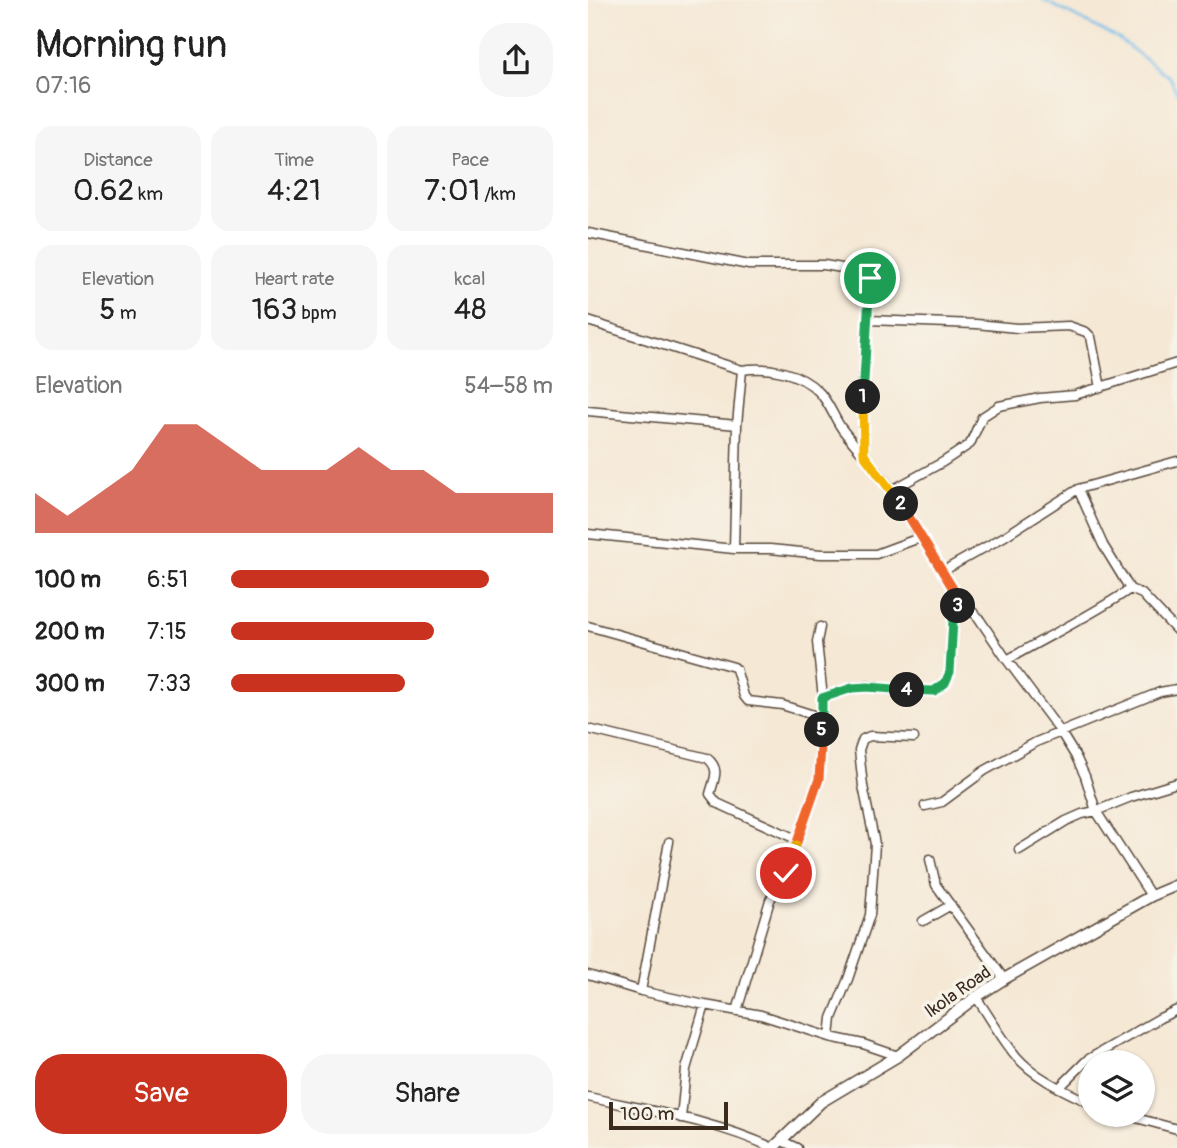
<!DOCTYPE html>
<html lang="en">
<head>
<meta charset="utf-8">
<style>
	:root { --surface:#fff; --page:#f6f6f6; --text:#222; --muted:#767676; --accent:#c8321e }
	body { margin:0; font-family:Pangolin,sans-serif; background:var(--page); color:var(--text); height:100vh; display:flex; flex-direction:column; font-size:26px; white-space:nowrap }
	* { box-sizing:border-box; margin:0 }
	p { font-size:23px; color:var(--muted) }
	.icon { flex:none; width:38px; height:38px; fill:none; stroke:currentColor; stroke-width:2; stroke-linecap:round; stroke-linejoin:round }
	.map { position:relative; flex:1; overflow:hidden }
	.side { display:flex; flex-direction:column; background:var(--surface); width:588px }
	.side>* { flex:none }
	.fabs { position:absolute; left:490px; top:1050px; display:grid; gap:14px }
	.fabs a { display:grid; place-items:center; width:77px; height:77px; border-radius:50%; background:var(--surface); box-shadow:0 2px 5px #0004; font-size:35px }
	.scale { position:absolute; left:21px; bottom:18px; width:119px; box-sizing:border-box; padding-left:7px; border:4px solid #3b2a1e; border-top:0; font-size:19px; line-height:24px; white-space:nowrap; color:#3b2a1e; -webkit-text-stroke:5px #f7f3e8; paint-order:stroke }
	.pin { position:absolute; display:grid; place-items:center; width:60px; height:60px; color:#fff; margin:-30px; border:4px solid #fff; border-radius:50%; box-shadow:0 2px 7px #0007 }
	.km { position:absolute; width:35px; height:35px; margin:-18px; border-radius:50%; background:#222; color:#fff; font-size:19px; line-height:35px; text-align:center }
	.round { display:grid; place-items:center; flex:none; width:74px; height:74px; border-radius:28px; background:var(--page) }
	.summary { display:flex; align-items:center; justify-content:space-between; height:119px; padding:0 35px }
	h1 { font-size:38px; font-weight:600; line-height:52px }
	.stats { display:grid; grid-template-columns:repeat(3,1fr); gap:10px; height:119px; padding:7px 35px }
	.stats div { display:grid; align-content:center; border-radius:18px; background:var(--page); text-align:center }
	.stats b { font-size:30px; font-weight:600 }
	.stats small { font-size:19px; font-weight:400 }
	.stats p { font-size:19px }
	.chart { height:196px; padding:14px 35px }
	.chart p { display:flex; justify-content:space-between }
	.chart svg { width:100%; height:126px; margin-top:7px; fill:var(--accent); opacity:.7 }
	.cta { display:flex; gap:14px; margin-top:auto; padding:14px 35px }
	.cta a { flex:1; height:80px; border-radius:28px; background:var(--accent); color:#fff; font-size:28px; font-weight:600; line-height:80px; text-align:center }
	.cta a+a { background:var(--page); color:var(--text) }
	ul { padding:0 35px; list-style:none; font-size:23px }
	li { display:grid; grid-template-columns:112px 84px 1fr; align-items:center; height:52px }
	li i { height:18px; border-radius:9px; background:var(--accent) }
	main { display:flex; flex:1; min-height:0 }
	.map>svg:first-child { display:block }
	.lines { fill:none; stroke-linecap:round; stroke-linejoin:round }
	.stream { stroke:#72bdeb; stroke-width:2.5 }
	.minor-casing { stroke:#574639; stroke-width:11 }
	.tertiary-casing { stroke:#574639; stroke-width:13 }
	.minor { stroke:#fff; stroke-width:8 }
	.tertiary { stroke:#fff; stroke-width:10 }
	.split-1-casing { stroke:#fff; stroke-width:14 }
	.split-2-casing { stroke:#fff; stroke-width:14 }
	.split-3-casing { stroke:#fff; stroke-width:14 }
	.split-4-casing { stroke:#fff; stroke-width:14 }
	.split-5-casing { stroke:#fff; stroke-width:14 }
	.split-6-casing { stroke:#fff; stroke-width:14 }
	.split-7-casing { stroke:#fff; stroke-width:14 }
	.split-1 { stroke:#22a559; stroke-width:9 }
	.split-2 { stroke:#f5b400; stroke-width:9 }
	.split-3 { stroke:#f0652b; stroke-width:9 }
	.split-4 { stroke:#22a559; stroke-width:9 }
	.split-5 { stroke:#22a559; stroke-width:9 }
	.split-6 { stroke:#f0652b; stroke-width:9 }
	.split-7 { stroke:#f5b400; stroke-width:9 }
	.labels { text-anchor:middle; dominant-baseline:central; stroke-width:7; stroke-linejoin:round; paint-order:stroke }
	.street-label { font-size:18px; fill:#3b2a1e; stroke:#f7f3e8 }
</style>
</head>
<body>
<main>
<section class="side">
<div class="summary"><div><h1>Morning run</h1><p>07:16</p></div><a class="round"><svg class="icon" aria-label="share" viewBox="0 0 24 24"><path d="M12 15V3M7 8l5-5 5 5M5 13v7h14v-7"/></svg></a></div>
<div class="stats">
<div><p>Distance</p><b>0.62<small> km</small></b></div>
<div><p>Time</p><b>4:21</b></div>
<div><p>Pace</p><b>7:01<small> /km</small></b></div>
</div>
<div class="stats">
<div><p>Elevation</p><b>5<small> m</small></b></div>
<div><p>Heart rate</p><b>163<small> bpm</small></b></div>
<div><p>kcal</p><b>48</b></div>
</div>
<div class="chart"><p><span>Elevation</span>54–58 m</p>
<svg viewBox="0 0 160 44" preserveAspectRatio="none"><path d="M0 44V30L10 38L20 30L30 22L40 6L50 6L60 14L70 22L80 22L90 22L100 14L110 22L120 22L130 30L140 30L150 30L160 30V44z"/></svg>
</div>
<ul>
<li><b>100 m</b>6:51<i style="width:80%"></i></li>
<li><b>200 m</b>7:15<i style="width:63%"></i></li>
<li><b>300 m</b>7:33<i style="width:54%"></i></li>
</ul>
<div class="cta"><a>Save</a><a>Share</a></div>
</section>
<div class="map">
<svg width="589" height="1148" viewBox="0 0 589 1148">
	<rect width="100%" height="100%" fill="#f7f3e8"/>
	<filter id="ink" filterUnits="userSpaceOnUse"><feTurbulence type="fractalNoise" baseFrequency=".0143" numOctaves="2"/><feDisplacementMap in="SourceGraphic" scale="14" xChannelSelector="R" yChannelSelector="G"/><feConvolveMatrix kernelMatrix="1 2 1 2 8 2 1 2 1" color-interpolation-filters="sRGB"/></filter>
	<filter id="wash" filterUnits="userSpaceOnUse"><feTurbulence type="fractalNoise" baseFrequency=".00686" numOctaves="4" result="noise"/><feDisplacementMap in="SourceGraphic" scale="28" xChannelSelector="R" yChannelSelector="G"/><feGaussianBlur stdDeviation="1.57" result="paint"/><feColorMatrix in="noise" values="0 0 0 0 0 0 0 0 0 0 0 0 0 0 0 0 0 1.4 0 .05"/><feComposite in="paint" operator="in"/></filter>
	<g filter="url(#wash)">
		<rect width="100%" height="100%" fill="#f5e8d5"/>
		<g class="lines">
			<!-- stream -->
			<path class="stream" d="M455,0L531,39L582,78L589,93"/>
		</g>
	</g>
	<g filter="url(#ink)">
		<g class="lines">
			<!-- minor casing -->
			<g class="minor-casing">
				<path id="minor" d="M0,233L161,265H236L272,271L278,273L283,278L275,385L276,455L304,490L372,600L390,617L419,660L472,731L488,757L497,776L508,811L563,896
					M280,320L388,324L429,328L481,326L498,332L503,337L513,388
					M0,321L154,370C179,366 212,372 231,392C241,402 246,418 254,429C261,438 269,447 276,455
					M0,411L149,425
					M490,489L515,545L542,589L554,594L589,631
					M304,490L355,462L382,444L394,417L411,406L452,398L487,395L589,363
					M0,534L146,549H182L233,554H288L334,537
					M146,549L149,425L154,370
					M355,571L417,536L490,489L589,461
					M0,626L146,667L148,669L156,696L160,701L194,705L235,718
					M232,627L229,642L235,698
					M419,660C460,636 503,616 542,589
					M0,729L119,758C133,769 126,779 122,794L129,803L210,840
					M337,806L354,802L396,771L448,742L572,692L589,689
					M431,850L478,821L494,814L508,811L543,797L589,783
					M342,859L348,885L416,979
					M335,921L363,905
					M0,975L53,991L117,1005L173,1015L242,1037L275,1044L310,1056
					M53,991L81,842
					M388,997C401,1016 414,1039 428,1056C447,1078 477,1091 502,1103
					M149,1011L182,900L198,873L231,779L235,698L264,688L280,686L307,690L346,691L357,683L362,672L365,620L372,600
					M242,1037L244,1018L260,979L282,915L287,844L275,786L271,750L273,744L275,739L282,736L326,738
					M471,1088L499,1060L572,1018L589,1010
					M0,1097C62,1111 128,1121 185,1148
					M537,1115L589,1129
					M93,1118L98,1069L117,1005
					M194,1141L209,1148"/>
			</g>
			<!-- tertiary casing -->
			<g class="tertiary-casing">
				<path id="tertiary" d="M185,1148L233,1102L310,1056L388,997L416,979L563,896L589,885"/>
			</g>
			<!-- minor -->
			<use href="#minor" class="minor"/>
			<!-- tertiary -->
			<use href="#tertiary" class="tertiary"/>
		</g>
	</g>
	<g class="lines" filter="url(#ink)">
		<!-- split-1 casing -->
		<g class="split-1-casing">
			<path id="split-1" d="M275,397L282,278"/>
		</g>
		<!-- split-2 casing -->
		<g class="split-2-casing">
			<path id="split-2" d="M275,397L276,455L313,504"/>
		</g>
		<!-- split-3 casing -->
		<g class="split-3-casing">
			<path id="split-3" d="M313,504L372,600L370,606"/>
		</g>
		<!-- split-4 casing -->
		<g class="split-4-casing">
			<path id="split-4" d="M319,690L346,691L357,683L362,672L365,620L370,606"/>
		</g>
		<!-- split-5 casing -->
		<g class="split-5-casing">
			<path id="split-5" d="M234,730V698L264,688L280,687L319,690"/>
		</g>
		<!-- split-6 casing -->
		<g class="split-6-casing">
			<path id="split-6" d="M208,845L231,779L234,730"/>
		</g>
		<!-- split-7 casing -->
		<g class="split-7-casing">
			<path id="split-7" d="M198,873L208,845"/>
		</g>
		<!-- split-1 -->
		<use href="#split-1" class="split-1"/>
		<!-- split-2 -->
		<use href="#split-2" class="split-2"/>
		<!-- split-3 -->
		<use href="#split-3" class="split-3"/>
		<!-- split-4 -->
		<use href="#split-4" class="split-4"/>
		<!-- split-5 -->
		<use href="#split-5" class="split-5"/>
		<!-- split-6 -->
		<use href="#split-6" class="split-6"/>
		<!-- split-7 -->
		<use href="#split-7" class="split-7"/>
	</g>
	<g class="labels">
		<!-- street labels -->
		<g class="street-label">
			<text transform="translate(370 992) rotate(-35)">Ikola Road</text>
		</g>
	</g>
</svg>
<div class="fabs">
<a><svg class="icon" aria-label="layers" viewBox="0 0 24 24"><path d="M12 4l9 5-9 5-9-5zM3 14l9 5 9-5"/></svg></a>
</div>
<div class="scale">100 m</div>
<div class="pin" style="left:282px;top:278px;background:#1e9e55"><svg class="icon" aria-label="arrive" viewBox="0 0 24 24"><path d="M6 21V4h12l-3 4 3 4H6"/></svg></div>
<div class="pin" style="left:198px;top:873px;background:#d93025"><svg class="icon" aria-label="check" viewBox="0 0 24 24"><path d="M5 12l5 5 9-10"/></svg></div>
<b class="km" style="left:275px;top:397px">1</b>
<b class="km" style="left:313px;top:504px">2</b>
<b class="km" style="left:370px;top:606px">3</b>
<b class="km" style="left:319px;top:690px">4</b>
<b class="km" style="left:234px;top:730px">5</b>
</div>
</main>
</body>
</html>
